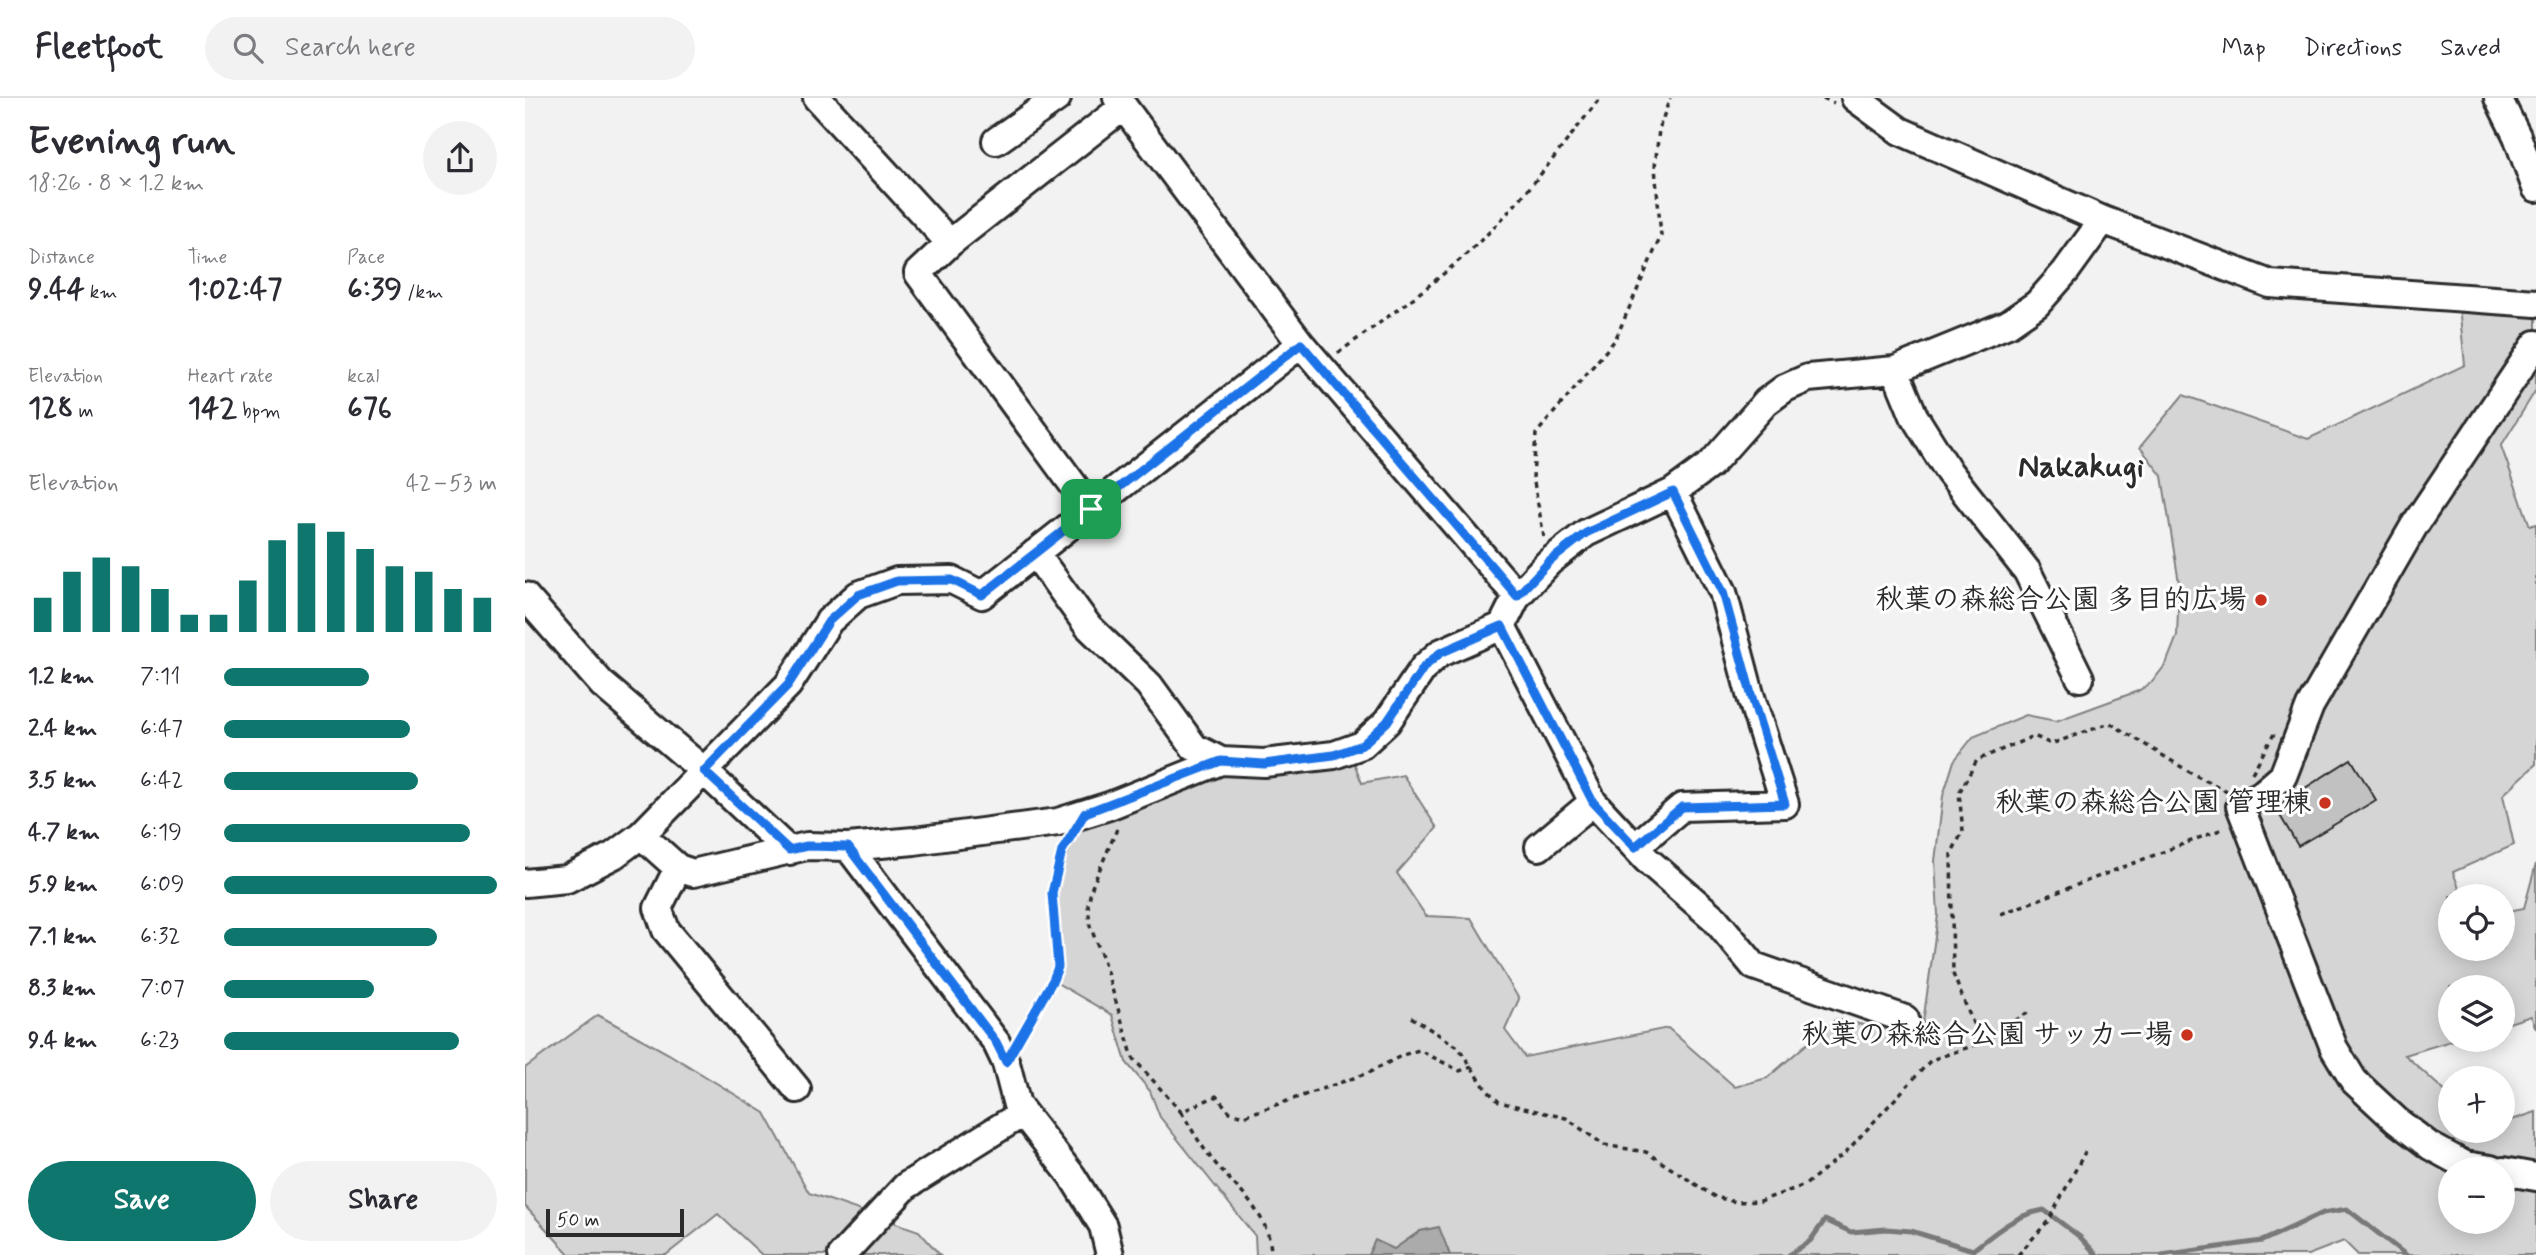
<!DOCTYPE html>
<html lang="en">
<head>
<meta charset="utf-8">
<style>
	:root { --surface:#fff; --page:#f2f2f3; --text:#2b2b33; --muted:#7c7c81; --line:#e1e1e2; --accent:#0f766e }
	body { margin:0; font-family:Mynerve,"Klee One",sans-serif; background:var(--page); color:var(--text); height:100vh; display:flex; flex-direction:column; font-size:26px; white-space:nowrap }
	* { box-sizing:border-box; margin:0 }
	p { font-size:23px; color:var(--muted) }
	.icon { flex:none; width:38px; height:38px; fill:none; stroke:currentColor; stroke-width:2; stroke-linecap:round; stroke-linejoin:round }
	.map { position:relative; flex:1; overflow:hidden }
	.side { display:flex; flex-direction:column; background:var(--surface); width:525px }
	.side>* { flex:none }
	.fabs { position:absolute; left:1913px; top:786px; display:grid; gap:14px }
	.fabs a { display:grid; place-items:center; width:77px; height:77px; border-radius:50%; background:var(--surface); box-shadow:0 4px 18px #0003; font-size:35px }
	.scale { position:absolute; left:21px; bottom:18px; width:138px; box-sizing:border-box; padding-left:7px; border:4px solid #2b2b2b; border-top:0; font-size:19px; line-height:24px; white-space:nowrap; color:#2b2b2b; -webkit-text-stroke:5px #fff; paint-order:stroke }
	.pin { position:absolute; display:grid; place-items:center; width:60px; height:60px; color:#fff; margin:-30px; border-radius:14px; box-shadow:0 4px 10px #0006 }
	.round { display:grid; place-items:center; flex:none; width:74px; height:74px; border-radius:37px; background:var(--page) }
	.head { display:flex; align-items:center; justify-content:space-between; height:119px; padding:0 28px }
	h1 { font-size:38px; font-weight:800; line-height:52px }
	.metrics { display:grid; grid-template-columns:repeat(3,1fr); gap:10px; height:119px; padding:7px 28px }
	.metrics div { display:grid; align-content:center }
	.metrics b { font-size:30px; font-weight:800 }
	.metrics small { font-size:19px; font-weight:400 }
	.metrics p { font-size:19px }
	.chart { height:196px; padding:14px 28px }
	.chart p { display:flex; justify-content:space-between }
	.chart svg { width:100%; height:126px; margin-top:7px; stroke:var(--accent); stroke-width:6 }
	.primary-button { display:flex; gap:14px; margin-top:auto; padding:14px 28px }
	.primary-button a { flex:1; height:80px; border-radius:42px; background:var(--accent); color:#fff; font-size:28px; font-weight:800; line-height:80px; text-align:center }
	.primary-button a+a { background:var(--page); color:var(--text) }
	ul { padding:0 28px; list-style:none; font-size:23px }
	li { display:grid; grid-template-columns:112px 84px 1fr; align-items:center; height:52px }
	li i { height:18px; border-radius:9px; background:var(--accent) }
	header { display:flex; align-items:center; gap:42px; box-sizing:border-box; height:98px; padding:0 35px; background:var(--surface); border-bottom:2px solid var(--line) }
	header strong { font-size:33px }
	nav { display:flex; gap:38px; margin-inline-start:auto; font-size:24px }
	.search { width:490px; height:63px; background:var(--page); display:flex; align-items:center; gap:18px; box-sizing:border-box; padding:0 24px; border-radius:38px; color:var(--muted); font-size:26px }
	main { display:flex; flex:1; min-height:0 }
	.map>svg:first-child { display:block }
	.green { fill:#d5d5d5; stroke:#808080; stroke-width:2; fill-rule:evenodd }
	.water { fill:#ababab; stroke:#787878; stroke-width:2 }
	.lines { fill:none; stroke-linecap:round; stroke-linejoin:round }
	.stream { stroke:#787878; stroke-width:5 }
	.building { fill:#c1c1c1; stroke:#2b2b2b; stroke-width:2 }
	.minor-casing { stroke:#2b2b2b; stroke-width:32 }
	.path { stroke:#2b2b2b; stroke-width:3.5; stroke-dasharray:5 5; stroke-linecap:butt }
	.minor { stroke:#fff; stroke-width:26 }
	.route-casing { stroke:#fff; stroke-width:14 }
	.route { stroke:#1a73e8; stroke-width:9 }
	.poi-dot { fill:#c8321e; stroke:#fff; stroke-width:2.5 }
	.labels { text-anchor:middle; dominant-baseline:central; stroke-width:6; stroke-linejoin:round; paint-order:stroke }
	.poi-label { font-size:28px; font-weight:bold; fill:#2b2b2b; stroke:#fff; text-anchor:end }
	.quarter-label { font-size:32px; font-weight:bold; fill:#2b2b2b; stroke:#fff }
</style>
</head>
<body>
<header>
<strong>Fleetfoot</strong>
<div class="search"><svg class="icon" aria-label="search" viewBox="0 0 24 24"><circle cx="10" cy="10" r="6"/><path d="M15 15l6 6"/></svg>Search here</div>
<nav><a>Map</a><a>Directions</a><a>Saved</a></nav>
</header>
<main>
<section class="side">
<div class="head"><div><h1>Evening run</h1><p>18:26 · 8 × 1.2 km</p></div><a class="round"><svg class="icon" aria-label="share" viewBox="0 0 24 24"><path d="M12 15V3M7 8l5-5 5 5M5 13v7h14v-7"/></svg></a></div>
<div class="metrics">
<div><p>Distance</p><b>9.44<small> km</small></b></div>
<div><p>Time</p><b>1:02:47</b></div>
<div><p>Pace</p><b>6:39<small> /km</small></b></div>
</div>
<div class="metrics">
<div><p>Elevation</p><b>128<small> m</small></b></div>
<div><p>Heart rate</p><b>142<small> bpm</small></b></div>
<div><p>kcal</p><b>676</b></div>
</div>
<div class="chart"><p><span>Elevation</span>42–53 m</p>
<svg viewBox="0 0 160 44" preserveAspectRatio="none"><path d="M5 44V32M15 44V23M25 44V18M35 44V21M45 44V29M55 44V38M65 44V38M75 44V26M85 44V12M95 44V6M105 44V9M115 44V15M125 44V21M135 44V23M145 44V29M155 44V32"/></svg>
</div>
<ul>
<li><b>1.2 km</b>7:11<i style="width:53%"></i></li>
<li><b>2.4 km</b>6:47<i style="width:68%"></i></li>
<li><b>3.5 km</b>6:42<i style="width:71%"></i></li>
<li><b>4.7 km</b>6:19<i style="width:90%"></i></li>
<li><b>5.9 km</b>6:09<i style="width:100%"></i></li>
<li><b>7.1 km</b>6:32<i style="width:78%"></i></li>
<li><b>8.3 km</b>7:07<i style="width:55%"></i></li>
<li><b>9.4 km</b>6:23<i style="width:86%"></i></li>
</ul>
<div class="primary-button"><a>Save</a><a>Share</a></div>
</section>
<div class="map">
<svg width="2011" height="1157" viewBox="0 0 2011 1157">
	<rect width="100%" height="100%" fill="#f2f2f2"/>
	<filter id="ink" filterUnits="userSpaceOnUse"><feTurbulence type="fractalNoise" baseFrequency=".0143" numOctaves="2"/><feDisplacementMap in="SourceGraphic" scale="14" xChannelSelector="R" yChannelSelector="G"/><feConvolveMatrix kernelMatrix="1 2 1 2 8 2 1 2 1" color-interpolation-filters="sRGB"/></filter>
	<g filter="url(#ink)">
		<!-- green -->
		<path class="green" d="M1934,208L2011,215V292L1976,348L2005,428L2011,426V666L1978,697L1989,747L1928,774L1937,798H1925V850H1978V814L1999,810L2011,766V931L2006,918L1978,927V889H1925V942H1929L1880,957L1925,998V1032H1978V1025L2011,1014V1157H1833L1819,1143L1783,1157H731L730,1138L635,1019L625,993L601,964L587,917L532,885C542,854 529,824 532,792C536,763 550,740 563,715L681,668L824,652L837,685L878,677L912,730L872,775L901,818L946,820L994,901L980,932L1000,959L1143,930L1210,989L1242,980L1311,921L1396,939L1413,817L1410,763L1418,698L1429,663L1448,639L1501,617L1531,623L1613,593L1627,584L1641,566L1652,538L1654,485L1637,378L1615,349L1658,297L1783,341L1940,267ZM1925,1071H1978V1124H1925Z
			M73,917L144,956L240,1015L284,1095L394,1133L415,1157H237L193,1116L141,1157H45L0,1108V970Z"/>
		<!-- water -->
		<path class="water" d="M914,1129L925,1157H843L850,1142L869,1151L895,1133Z"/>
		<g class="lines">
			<!-- stream -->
			<path class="stream" d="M1264,1157L1285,1143L1300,1122L1326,1134L1361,1131L1386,1133L1448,1152C1471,1134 1490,1117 1519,1112L1555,1139L1572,1157
				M1637,1157L1737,1143L1798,1115L1822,1111L1881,1157"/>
		</g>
		<!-- building -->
		<path class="building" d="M1826,661L1851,702L1773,748L1750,709Z"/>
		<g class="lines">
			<!-- minor casing -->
			<g class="minor-casing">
				<path id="minor" d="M292,0L425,145
					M592,0L776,246L992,498
					M1330,0L1375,33L1578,122L1745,186L2011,205
					M1973,0L1992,38L2011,90
					M471,43L532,0
					M1370,272L1389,318L1424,374L1502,473L1555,580
					M566,411L393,175L425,145L598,9
					M510,455L563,528L624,587L669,649L696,663
					M0,498L77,586L179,673L264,753
					M977,528L1068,704L1122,762L1190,821L1229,868L1380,921
					M116,737L153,770L168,775L282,748L323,749L389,743L533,724L584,708L696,663L739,665L809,657L837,647L862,624L899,569L915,555L977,528L992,498L1024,464L1061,435L1148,394L1186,366L1241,304L1260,290L1283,280L1370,272L1483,226L1512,206L1541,173L1578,122
					M323,749L471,944L481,965L492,1007L547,1078L578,1128L585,1157
					M1014,749L1068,704
					M1110,749L1157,709L1260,706L1225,596L1198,494L1148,394
					M153,770L133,810L141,832L272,991
					M0,785L42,781L89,757L116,737L263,587L304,523L333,497L372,483L427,482L457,497L776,246
					M1966,1071L1940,1067L1905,1048L1872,1023L1829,983L1809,950L1715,708L1737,696L1758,678L1785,608L1889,428L2011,246
					M1978,1073L2011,1079
					M317,1157L381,1088L498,1015"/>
			</g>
			<!-- path -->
			<path class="path" d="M1298,0L1309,5
				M813,255C861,220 909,187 952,146C998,103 1036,50 1075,0
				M1019,439L1008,379L1011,336L1090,242L1136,138L1130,69L1134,31L1145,0
				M1727,675L1749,636
				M592,731L567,789L563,806L565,828L577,858L608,960L656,1014L691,998L705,1014L719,1018L843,975L878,957L894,952L935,973L947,968
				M1476,816L1700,730
				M886,919L933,949L961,991L974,1004L1041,1020L1079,1047L1121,1054L1190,1099L1211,1104L1235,1103L1280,1087L1321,1054L1406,962L1456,945L1505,913
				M494,941C505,922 531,889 533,868C537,825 517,786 542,744
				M1456,945L1428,876L1426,756L1438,733L1434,695L1452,662L1509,638L1526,646L1585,625L1668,676L1702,693
				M656,1014C665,1028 673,1043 683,1056C707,1089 746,1113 746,1157
				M1493,1157L1524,1122L1560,1054"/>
			<!-- minor -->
			<use href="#minor" class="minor"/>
		</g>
	</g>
	<g class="lines" filter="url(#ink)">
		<!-- route casing -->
		<g class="route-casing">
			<path id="route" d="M776,246L992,498L1024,464L1061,435L1148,394L1198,494L1226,596L1260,706L1157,709L1110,749L1068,704L977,528L915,555L899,569L862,624L837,647L809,657L739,666L696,663L560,715L537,753L527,795L533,869L528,882L481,964L471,944L323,749L282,748L264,752L179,673L263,587L304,523L333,497L372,483L427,482L457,497Z"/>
		</g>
		<!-- route -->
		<use href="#route" class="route"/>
	</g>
	<!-- markers -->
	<g class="poi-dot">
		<circle cx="1736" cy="502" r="7"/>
		<circle cx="1800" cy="705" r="7"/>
		<circle cx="1662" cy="937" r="7"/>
	</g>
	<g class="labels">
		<!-- poi labels -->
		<g class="poi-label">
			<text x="1722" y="502">秋葉の森総合公園 多目的広場</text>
			<text x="1786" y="705">秋葉の森総合公園 管理棟</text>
			<text x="1648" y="937">秋葉の森総合公園 サッカー場</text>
		</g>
		<!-- quarter labels -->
		<g class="quarter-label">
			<text x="1556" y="369">Nakakugi</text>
		</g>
	</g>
</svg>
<div class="fabs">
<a><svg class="icon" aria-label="locate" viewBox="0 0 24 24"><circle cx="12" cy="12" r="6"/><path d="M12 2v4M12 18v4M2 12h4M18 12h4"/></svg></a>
<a><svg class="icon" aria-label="layers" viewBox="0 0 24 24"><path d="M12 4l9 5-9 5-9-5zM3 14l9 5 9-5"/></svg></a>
<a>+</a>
<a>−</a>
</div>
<div class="scale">50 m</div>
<div class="pin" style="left:566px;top:411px;background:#1e9e55"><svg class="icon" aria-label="arrive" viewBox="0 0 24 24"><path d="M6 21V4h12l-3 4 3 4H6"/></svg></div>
</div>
</main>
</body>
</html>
